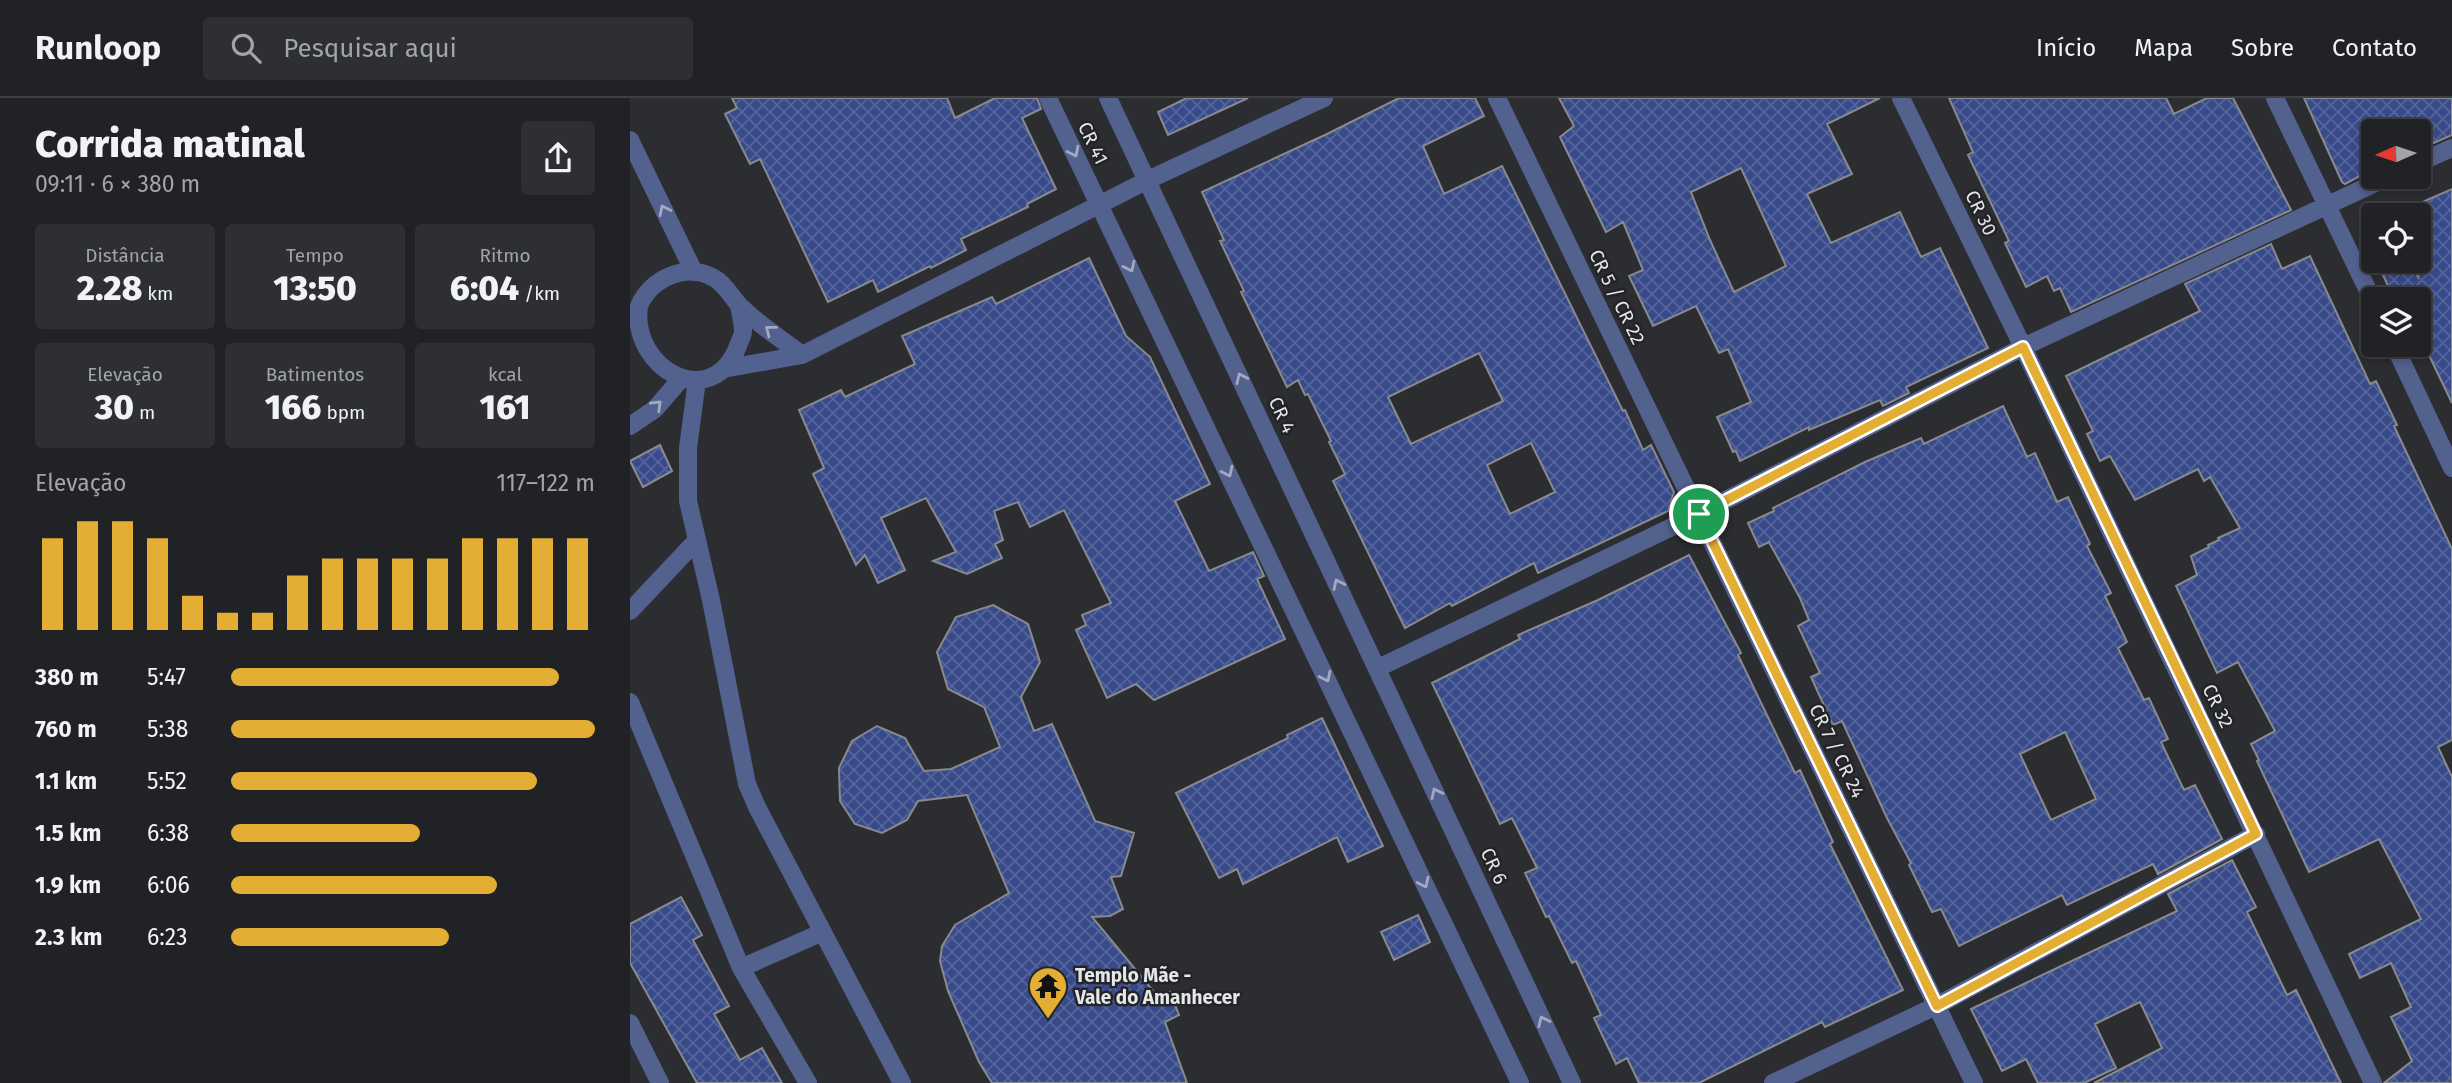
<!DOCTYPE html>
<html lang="pt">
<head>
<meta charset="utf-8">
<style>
	:root { --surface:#212225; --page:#2d2f32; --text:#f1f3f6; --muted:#a2a4a7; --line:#3e3f42; --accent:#e4ae35 }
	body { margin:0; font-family:"Fira Sans",sans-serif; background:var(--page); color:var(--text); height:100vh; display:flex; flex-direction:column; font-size:26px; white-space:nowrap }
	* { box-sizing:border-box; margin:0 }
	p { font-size:23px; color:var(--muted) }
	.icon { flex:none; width:38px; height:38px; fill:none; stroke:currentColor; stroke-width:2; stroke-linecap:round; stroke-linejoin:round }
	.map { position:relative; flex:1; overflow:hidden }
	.panel { display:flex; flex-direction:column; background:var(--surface); width:630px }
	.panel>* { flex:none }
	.needle { width:46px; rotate:267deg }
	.buttons { position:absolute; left:1731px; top:21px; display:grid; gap:14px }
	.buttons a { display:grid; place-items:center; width:70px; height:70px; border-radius:7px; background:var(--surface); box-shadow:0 4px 10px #0003,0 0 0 2px var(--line); font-size:35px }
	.pin { position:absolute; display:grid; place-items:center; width:60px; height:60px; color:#fff; margin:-30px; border:4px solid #fff; border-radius:50%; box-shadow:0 2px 7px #0007 }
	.round { display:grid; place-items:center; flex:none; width:74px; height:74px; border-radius:7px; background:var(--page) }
	.headline { display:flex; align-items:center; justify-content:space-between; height:119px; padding:0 35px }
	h1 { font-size:38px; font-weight:800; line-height:52px }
	.stats { display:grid; grid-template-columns:repeat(3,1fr); gap:10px; height:119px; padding:7px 35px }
	.stats div { display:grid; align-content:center; border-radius:7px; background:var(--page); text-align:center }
	.stats b { font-size:35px; font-weight:800 }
	.stats small { font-size:19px; font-weight:400 }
	.stats p { font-size:19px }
	.chart { height:196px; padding:14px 35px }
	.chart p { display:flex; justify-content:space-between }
	.chart svg { width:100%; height:126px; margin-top:7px; stroke:var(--accent); stroke-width:6 }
	ul { padding:0 35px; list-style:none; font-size:23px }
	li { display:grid; grid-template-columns:112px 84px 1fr; align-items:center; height:52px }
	li i { height:18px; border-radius:9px; background:var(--accent) }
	header { display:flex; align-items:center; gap:42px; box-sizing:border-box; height:98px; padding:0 35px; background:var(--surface); border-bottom:2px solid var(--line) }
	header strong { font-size:33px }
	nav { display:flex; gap:38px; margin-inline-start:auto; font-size:24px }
	.search { width:490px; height:63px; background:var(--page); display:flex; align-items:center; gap:18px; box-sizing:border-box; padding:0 24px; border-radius:7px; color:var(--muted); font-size:26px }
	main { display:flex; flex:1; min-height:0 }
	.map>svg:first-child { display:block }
	.building { fill:url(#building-cross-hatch); stroke:#888a8e; stroke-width:2; fill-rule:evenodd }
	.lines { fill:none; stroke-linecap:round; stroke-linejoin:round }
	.minor { stroke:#52618e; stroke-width:18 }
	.oneway { stroke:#a3aac0 }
	.route-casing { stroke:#fff; stroke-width:14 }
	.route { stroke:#e4ae35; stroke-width:9 }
	.labels { text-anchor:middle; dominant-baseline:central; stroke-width:5; stroke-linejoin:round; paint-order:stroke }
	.street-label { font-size:19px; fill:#e5e6e8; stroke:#222427 }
	.poi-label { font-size:19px; font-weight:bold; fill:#e5e6e8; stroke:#222427; text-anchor:start }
</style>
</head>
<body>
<header>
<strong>Runloop</strong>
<div class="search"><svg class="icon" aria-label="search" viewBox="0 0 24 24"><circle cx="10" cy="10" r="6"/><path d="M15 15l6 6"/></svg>Pesquisar aqui</div>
<nav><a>Início</a><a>Mapa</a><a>Sobre</a><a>Contato</a></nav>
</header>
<main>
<section class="panel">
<div class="headline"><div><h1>Corrida matinal</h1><p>09:11 · 6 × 380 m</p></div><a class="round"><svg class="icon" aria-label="share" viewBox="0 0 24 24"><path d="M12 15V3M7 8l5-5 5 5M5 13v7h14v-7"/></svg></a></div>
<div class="stats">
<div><p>Distância</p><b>2.28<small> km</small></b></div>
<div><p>Tempo</p><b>13:50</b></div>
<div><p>Ritmo</p><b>6:04<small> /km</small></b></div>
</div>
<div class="stats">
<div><p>Elevação</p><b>30<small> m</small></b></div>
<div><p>Batimentos</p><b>166<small> bpm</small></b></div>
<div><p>kcal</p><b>161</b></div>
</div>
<div class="chart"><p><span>Elevação</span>117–122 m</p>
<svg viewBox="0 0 160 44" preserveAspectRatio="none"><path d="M5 44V12M15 44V6M25 44V6M35 44V12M45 44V32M55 44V38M65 44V38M75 44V25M85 44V19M95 44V19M105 44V19M115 44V19M125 44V12M135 44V12M145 44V12M155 44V12"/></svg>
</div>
<ul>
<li><b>380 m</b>5:47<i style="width:90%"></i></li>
<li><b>760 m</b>5:38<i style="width:100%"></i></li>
<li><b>1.1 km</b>5:52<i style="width:84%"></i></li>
<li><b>1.5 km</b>6:38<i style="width:52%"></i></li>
<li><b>1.9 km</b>6:06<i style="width:73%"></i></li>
<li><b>2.3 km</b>6:23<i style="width:60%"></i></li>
</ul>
</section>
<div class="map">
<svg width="1822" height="985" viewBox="0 0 1822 985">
	<defs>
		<pattern id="building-cross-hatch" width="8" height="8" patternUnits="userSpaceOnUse" patternTransform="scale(1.75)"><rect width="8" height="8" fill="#384a8a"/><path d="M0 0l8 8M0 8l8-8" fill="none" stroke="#55649a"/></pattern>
	</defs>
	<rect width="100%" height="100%" fill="#2c2d31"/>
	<!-- building -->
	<path class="building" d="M102,0H317L325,20L365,0H407L411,11L392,20L426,91L397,106L398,109L331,141L336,152L301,170L300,168L248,194L243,182L198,204L130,61L120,66L95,16L107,10Z
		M557,0H618L538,37L528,14Z
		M769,0H845L854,18L793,48L814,96L872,68L993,313L995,312L1013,352L1021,347L1044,394L1038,413L908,475L904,465L822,508L820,505L775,530L703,383L715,376L699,344L701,343L678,296L675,297L668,282L657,289L611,194L614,193L590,143L594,142L572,94L697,36ZM849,255L873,303L781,346L758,299ZM901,345L925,394L880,416L857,367Z
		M929,0H1250L1197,26L1222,76L1177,96L1201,145L1270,114L1291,159L1310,150L1358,250L1276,289L1279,295L1253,308L1250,302L1179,332V329L1110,363L1106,353L1103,354L1087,319L1121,304L1098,251L1089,255L1066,208L1023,228L999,178L1013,172L993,124L976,134L930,39L944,28ZM1111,70L1156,168L1104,194L1080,142L1061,94Z
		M1319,0H1536L1544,16L1577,0H1603L1661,112L1441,214L1430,190L1424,193L1417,178L1396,189L1375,145L1379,143L1338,57L1343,54Z
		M1674,0H1822V37L1788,52V33H1743V71L1715,86L1712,84Z
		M1822,91V305L1795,249L1790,252L1787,247H1788V201H1764L1753,177L1758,175L1752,163H1779L1788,179V106Z
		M1747,108L1752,117H1743V144L1731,117Z
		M1641,146L1652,171L1680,158L1740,286L1746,283L1767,327L1764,328L1822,451V642L1808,649L1822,679V985H1754L1782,963L1761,919L1781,909L1761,865L1730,880L1719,856L1791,821L1749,741L1679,774L1627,663L1629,662L1621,646L1645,633L1608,564L1587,575L1546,488L1567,477L1561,458L1579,449L1578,447L1589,442L1588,440L1610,430L1580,379L1574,383L1568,371L1505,402L1480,358L1470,363L1457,336L1463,333L1436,278L1570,213L1555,186Z
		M459,160L496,238L520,259L580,386L545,403L579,473L623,454L634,478L627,481L655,541L524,602L506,586L477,600L446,532L456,527L452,517L481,505L434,412L400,429L388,404L364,413L373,442L365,446L372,460L337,476L303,463L326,454L296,400L251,420L275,472L248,485L235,457L226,467L183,376L194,370L169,312L211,292L215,299L285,266L272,238L362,199L366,206Z
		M1373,308L1397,359L1405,355L1427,404L1438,399L1460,446L1457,448L1481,495L1475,498L1497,544L1488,550L1514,602L1519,600L1538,641L1531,644L1554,692L1565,687L1592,741L1528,776L1523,766L1437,807L1432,797L1329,848L1311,811L1302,814L1279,767L1281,765L1257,720L1212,623L1203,627L1181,579L1190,575L1168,528L1179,522L1170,500L1139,444L1129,449L1118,425L1144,413L1143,410L1235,364L1291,340L1294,346ZM1435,634L1466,701L1421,722L1390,656Z
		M30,347L42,373L13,389L0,363Z
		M1059,457L1111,555L1108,557L1165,675L1170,672L1203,744L1200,746L1273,892L1195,929L1192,924L1069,985H1009L997,960L986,966L964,920L971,917L946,863L942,865L919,818L916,819L895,775L907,770L882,720L870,726L802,585L890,541L888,537L968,502Z
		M363,507L398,526L410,564L391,599L404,633L422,626L465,723L504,735L491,778L481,779L493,811L480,818L462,819L529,900L540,894L549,917L535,924L557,985H362L349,964L318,893L310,863L312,848L325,827L379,795L337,697L288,703L277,722L252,735L225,726L210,703L209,670L222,643L247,628L275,640L294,673L321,671L370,649L354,609L318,591L307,554L326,519Z
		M692,620L753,748L718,764L707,739L613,786L607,771L589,780L546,695L658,640L657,637Z
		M1602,762L1626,809L1617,814L1657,897L1666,892L1711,985H1464L1532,950L1510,904L1465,926L1486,970L1454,985H1408L1396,961L1372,973L1341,911L1547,813L1538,796Z
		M51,799L72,837L63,842L99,908L84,916L110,962L132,950L152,985H67L0,865V826Z
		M788,817L800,844L764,862L751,834Z"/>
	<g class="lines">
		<!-- minor -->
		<path class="minor" d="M418,0L890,985
			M478,0L942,985
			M867,0L1344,985
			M1271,0L1393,249L1743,985
			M1645,0L1743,203
			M0,42L64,174
			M1788,65L1822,50
			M109,207C110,215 113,225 113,233C113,238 109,244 108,248C82,316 0,271 9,208C21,180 57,164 84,180C96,187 100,197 109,207C127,226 152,241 172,257
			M1764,247L1822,370
			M93,271L172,257L518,82L694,0
			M67,282L58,350V403L81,502L117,686L127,709L272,985
			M0,328L25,311L50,282
			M0,513L67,442
			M748,570L1069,416L1393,249L1758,79
			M0,604L111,870L178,985
			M111,870L193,834
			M0,925L30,985
			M1143,985L1306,908L1626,736"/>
	</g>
	<!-- one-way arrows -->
	<defs><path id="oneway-chevron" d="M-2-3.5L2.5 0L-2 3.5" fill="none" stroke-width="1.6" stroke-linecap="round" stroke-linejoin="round" transform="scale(1.75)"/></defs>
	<g class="oneway">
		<use href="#oneway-chevron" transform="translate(444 54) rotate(64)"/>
		<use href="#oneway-chevron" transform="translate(34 112) rotate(-116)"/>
		<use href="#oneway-chevron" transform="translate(500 169) rotate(64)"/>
		<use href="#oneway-chevron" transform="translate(140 232) rotate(-142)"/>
		<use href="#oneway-chevron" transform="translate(611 280) rotate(-115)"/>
		<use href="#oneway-chevron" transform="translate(27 307) rotate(-44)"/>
		<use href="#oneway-chevron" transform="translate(598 374) rotate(64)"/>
		<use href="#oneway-chevron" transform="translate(708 486) rotate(-115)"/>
		<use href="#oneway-chevron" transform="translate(696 579) rotate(64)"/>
		<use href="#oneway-chevron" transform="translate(806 695) rotate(-115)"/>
		<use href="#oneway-chevron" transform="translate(794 785) rotate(64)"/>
		<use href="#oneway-chevron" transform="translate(913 923) rotate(-115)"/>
	</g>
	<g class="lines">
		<!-- route casing -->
		<g class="route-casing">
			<path id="route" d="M1393,249L1626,736L1307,908L1069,416Z"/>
		</g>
		<!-- route -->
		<use href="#route" class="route"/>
	</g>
	<!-- icons -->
	<defs>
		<g id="temple-pin" transform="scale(2.0125)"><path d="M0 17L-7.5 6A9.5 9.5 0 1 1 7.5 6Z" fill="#e4ae35" stroke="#222427"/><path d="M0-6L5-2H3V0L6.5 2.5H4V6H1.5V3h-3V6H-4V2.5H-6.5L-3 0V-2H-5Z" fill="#111"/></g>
	</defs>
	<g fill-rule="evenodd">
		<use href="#temple-pin" x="418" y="888"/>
	</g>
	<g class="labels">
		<!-- street labels -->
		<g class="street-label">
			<text transform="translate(463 45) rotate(64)">CR 41</text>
			<text transform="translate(1351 115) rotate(64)">CR 30</text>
			<text transform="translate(987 199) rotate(64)">CR 5 / CR 22</text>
			<text transform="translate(652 317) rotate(65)">CR 4</text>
			<text transform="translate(1588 608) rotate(64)">CR 32</text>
			<text transform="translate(1207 653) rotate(64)">CR 7 / CR 24</text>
			<text transform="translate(864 768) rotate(65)">CR 6</text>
		</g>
		<!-- poi labels -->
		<g class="poi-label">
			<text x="445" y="877">Templo Mãe -<tspan x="445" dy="22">Vale do Amanhecer</tspan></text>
		</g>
	</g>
</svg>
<div class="buttons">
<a><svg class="needle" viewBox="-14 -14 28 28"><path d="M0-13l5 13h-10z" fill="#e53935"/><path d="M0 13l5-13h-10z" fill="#a2a4a7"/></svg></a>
<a><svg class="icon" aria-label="locate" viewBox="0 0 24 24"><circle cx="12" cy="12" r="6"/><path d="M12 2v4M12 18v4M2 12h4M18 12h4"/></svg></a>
<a><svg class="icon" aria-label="layers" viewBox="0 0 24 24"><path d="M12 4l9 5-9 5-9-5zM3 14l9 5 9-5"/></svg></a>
</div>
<div class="pin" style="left:1069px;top:416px;background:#1e9e55"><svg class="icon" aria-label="arrive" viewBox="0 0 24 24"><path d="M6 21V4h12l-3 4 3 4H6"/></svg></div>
</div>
</main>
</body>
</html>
